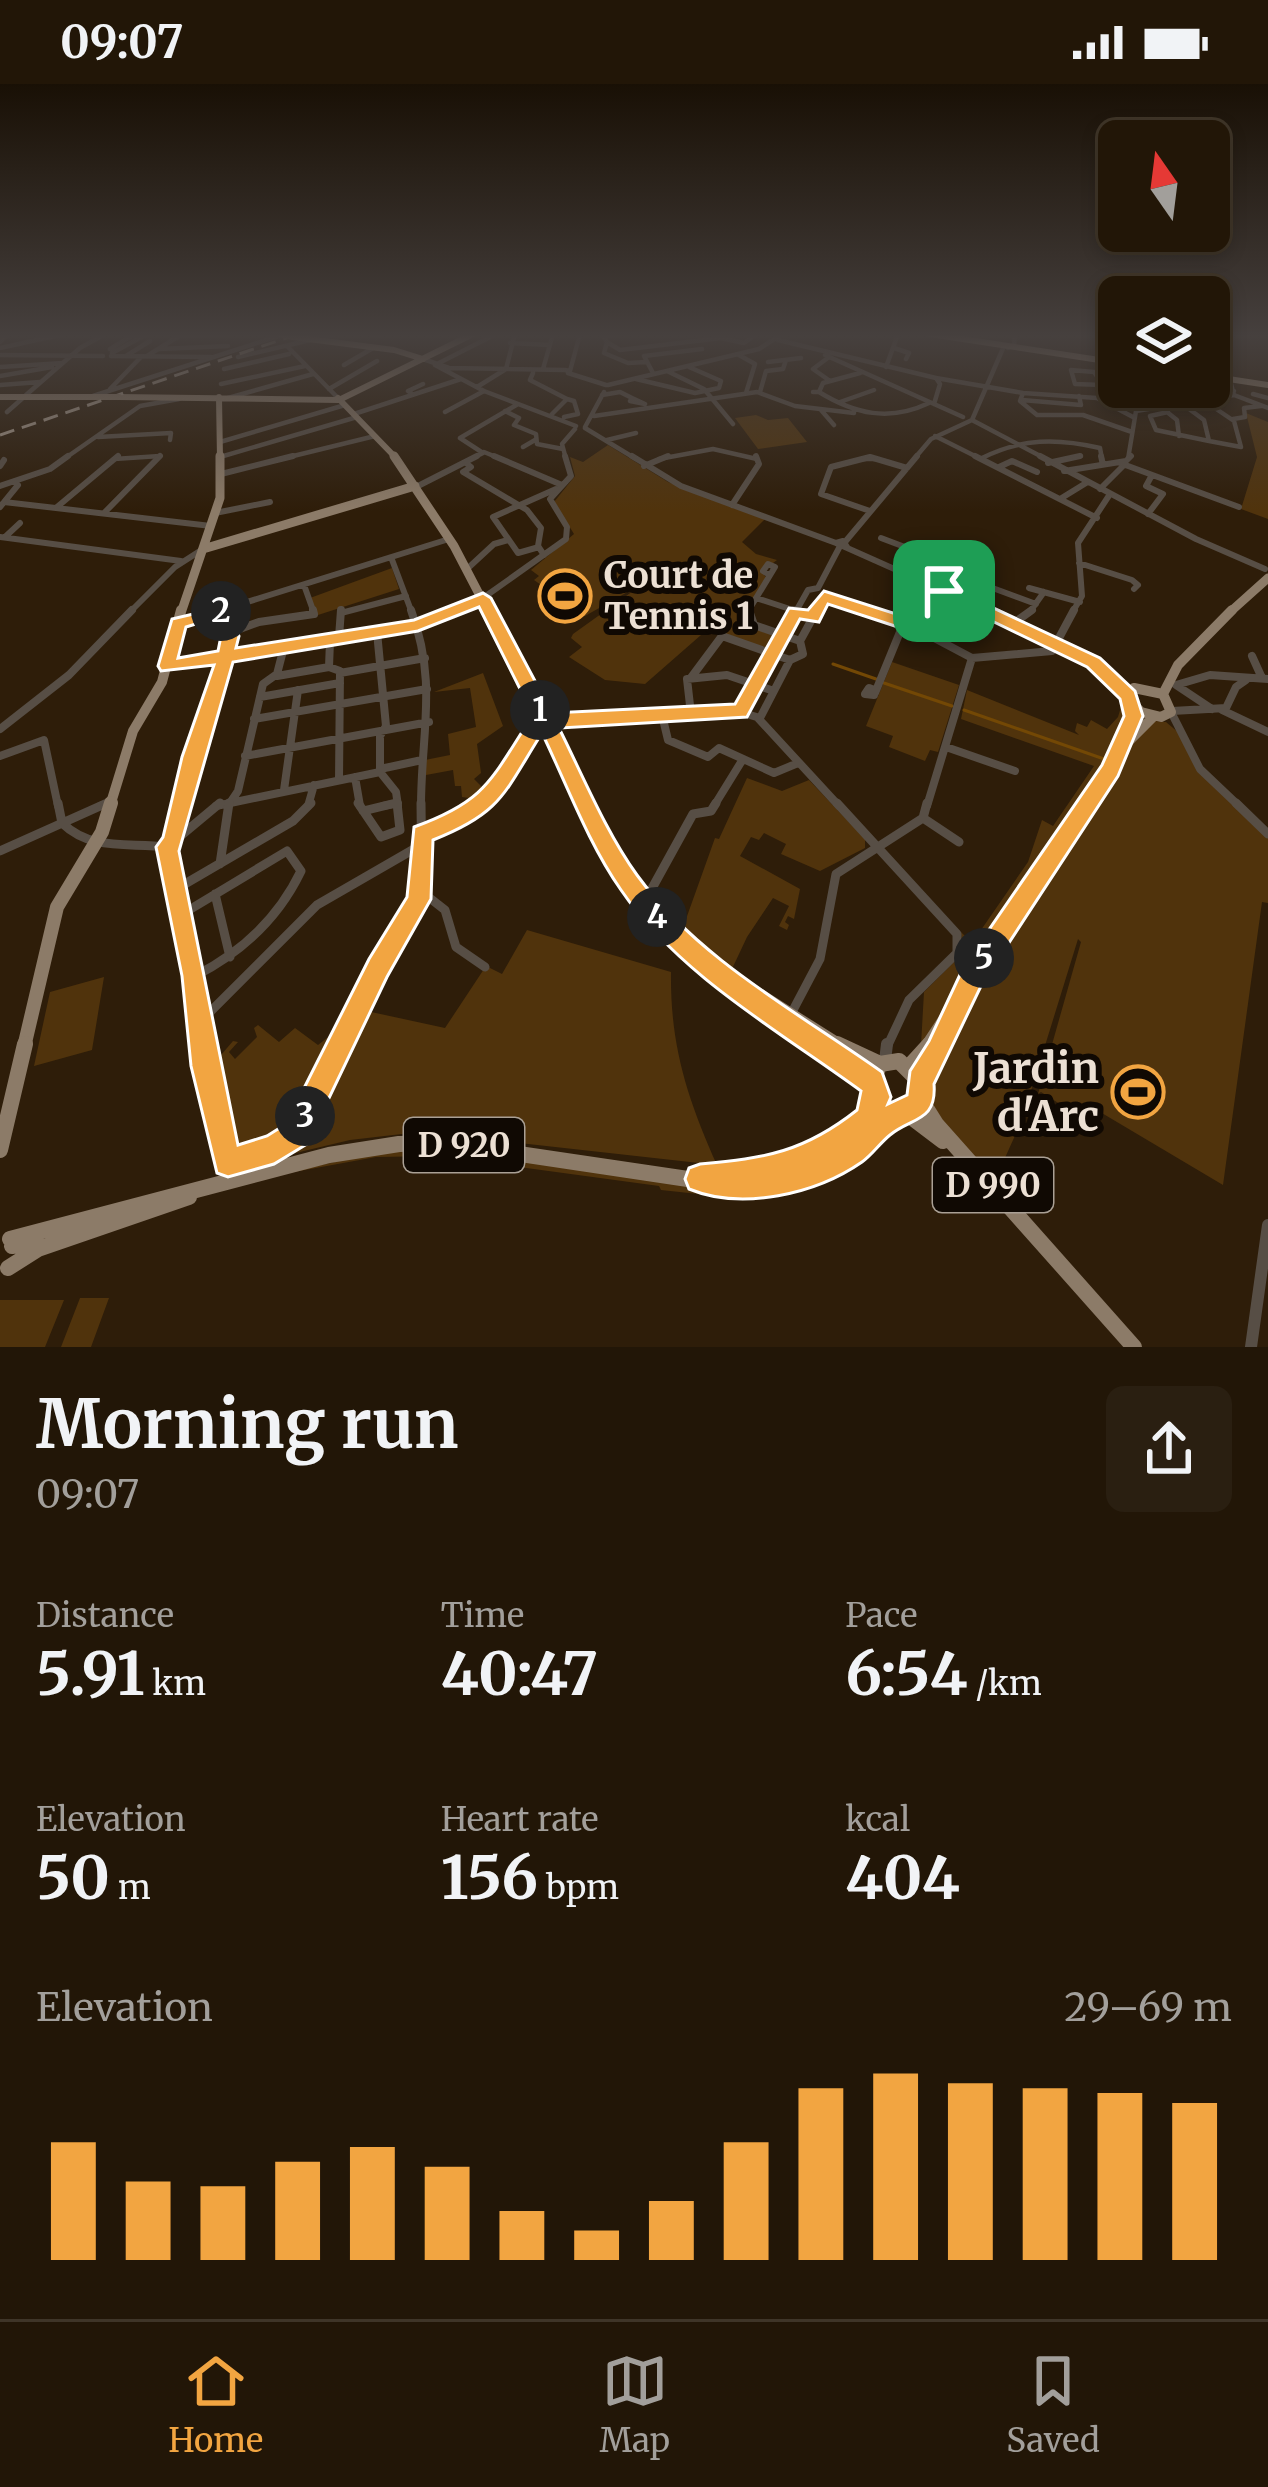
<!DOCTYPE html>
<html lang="en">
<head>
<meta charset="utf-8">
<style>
	:root { --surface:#221607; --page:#2a1f11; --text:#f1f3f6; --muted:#a29f9b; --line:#3f3528; --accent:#f2a541 }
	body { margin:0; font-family:Merriweather,serif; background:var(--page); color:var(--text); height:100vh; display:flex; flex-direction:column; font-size:45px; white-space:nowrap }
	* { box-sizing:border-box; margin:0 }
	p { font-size:39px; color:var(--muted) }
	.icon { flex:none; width:66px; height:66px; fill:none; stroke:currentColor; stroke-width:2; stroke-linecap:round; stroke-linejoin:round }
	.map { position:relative; height:1263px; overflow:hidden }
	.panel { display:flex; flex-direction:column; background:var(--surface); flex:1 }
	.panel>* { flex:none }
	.needle { width:78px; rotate:346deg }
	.fabs { position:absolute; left:1098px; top:36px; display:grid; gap:24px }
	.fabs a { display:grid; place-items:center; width:132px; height:132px; border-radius:18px; background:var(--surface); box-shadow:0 6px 18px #0003,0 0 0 3px var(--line); font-size:60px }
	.pin { position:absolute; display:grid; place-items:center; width:102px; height:102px; color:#fff; margin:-51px; border-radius:24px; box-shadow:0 6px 18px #0006 }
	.km { position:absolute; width:60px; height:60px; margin:-30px; border-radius:50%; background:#222; color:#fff; font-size:33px; line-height:60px; text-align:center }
	.round { display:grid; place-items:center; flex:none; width:126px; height:126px; border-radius:18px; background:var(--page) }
	.headline { display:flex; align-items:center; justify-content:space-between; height:204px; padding:0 36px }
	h1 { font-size:66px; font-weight:700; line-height:90px }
	.stats { display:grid; grid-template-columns:repeat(3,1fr); gap:18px; height:204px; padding:12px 36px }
	.stats div { display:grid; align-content:center }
	.stats b { font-size:60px; font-weight:700 }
	.stats small { font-size:33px; font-weight:400 }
	.stats p { font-size:33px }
	.chart { height:336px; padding:24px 36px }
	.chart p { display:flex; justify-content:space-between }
	.chart svg { width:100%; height:216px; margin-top:12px; stroke:var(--accent); stroke-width:6 }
	.status { display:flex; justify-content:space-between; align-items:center; height:84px; padding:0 60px; background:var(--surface); direction:ltr }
	.status svg { height:33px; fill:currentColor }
	.tab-bar { display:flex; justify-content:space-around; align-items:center; height:168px; border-top:3px solid var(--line); background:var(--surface); font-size:33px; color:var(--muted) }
	.tab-bar a { display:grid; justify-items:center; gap:6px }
	.tab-bar .selected { color:var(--accent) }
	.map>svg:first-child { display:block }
	.green { fill:#50330c }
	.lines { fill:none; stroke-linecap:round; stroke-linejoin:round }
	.stream { stroke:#734805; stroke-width:3 }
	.minor-far4 { stroke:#574e45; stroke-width:4.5 }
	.minor-far3 { stroke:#574e45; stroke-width:6 }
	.minor-far2 { stroke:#574e45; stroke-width:8 }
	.minor-far1 { stroke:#574e45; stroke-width:9 }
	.minor { stroke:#574e45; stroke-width:12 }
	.major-far4 { stroke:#8c7b68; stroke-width:6 }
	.major-far3 { stroke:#8c7b68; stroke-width:9 }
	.major-far2 { stroke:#8c7b68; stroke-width:10 }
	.major-far1 { stroke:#8c7b68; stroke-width:14 }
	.major { stroke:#8c7b68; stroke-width:16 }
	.rail { stroke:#a59788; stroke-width:3; stroke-dasharray:15 8; stroke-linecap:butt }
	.major-bridge { stroke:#8c7b68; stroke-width:6 }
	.route { fill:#f2a541; stroke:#fff; stroke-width:3; fill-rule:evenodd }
	.labels { text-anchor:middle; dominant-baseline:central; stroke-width:12; stroke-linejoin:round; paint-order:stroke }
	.shield { fill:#100903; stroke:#aaa095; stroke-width:3 }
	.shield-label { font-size:33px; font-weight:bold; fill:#ece0d4 }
	.poi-label { font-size:36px; font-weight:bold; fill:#ece0d4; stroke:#100903; text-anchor:start }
	.near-poi-label { font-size:42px; font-weight:bold; fill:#ece0d4; stroke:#100903; text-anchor:end }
</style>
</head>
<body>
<div class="status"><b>09:07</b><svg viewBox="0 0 49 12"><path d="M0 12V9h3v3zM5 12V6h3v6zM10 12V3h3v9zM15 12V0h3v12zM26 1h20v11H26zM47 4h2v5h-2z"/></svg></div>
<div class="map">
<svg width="1268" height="1263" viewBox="0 0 1268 1263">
	<rect width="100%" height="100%" fill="#2e1d09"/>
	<!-- green -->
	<path class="green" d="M1246,329L1268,338V435L1241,425L1257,373Z
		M756,331L768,336L788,334L807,358L758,365L735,334Z
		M608,361L668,398L765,435L742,458L756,470L777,476L761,488L767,494L746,529L753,542L778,553L771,566L709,544L645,600L605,596L569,573L582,563L571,554L573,550L647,497L585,532L534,496L539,492L531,486L574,450L554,418L575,392L570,373L583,378Z
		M392,484L399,505L318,531L310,514Z
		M892,578L959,601L938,668L930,666L925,677L889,663L893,652L866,642Z
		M483,589L503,642L477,660L481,689L474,695L490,711L483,716L462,713L461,702H455L453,686L426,691L425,676L450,671L448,650L476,643L470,604L434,608Z
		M1099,592L1121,607L1131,626L1109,679L921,961L924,908L963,869L961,848L972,859L1028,778L1042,736L1053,742L1094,682L961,635L967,606L1079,651L1075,647L1077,639L1087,643L1091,636L1107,645L1118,633L1123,616Z
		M1155,637L1166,638L1179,649L1197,685L1268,754V819L1262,818L1223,1101L1090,1022L1085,1036L1041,1008L1038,1010L1081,858L1078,855L1022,1036L995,1096L931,1025L928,990L943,974L974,906L1041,805L1038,802L1140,646Z
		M747,694L782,707L809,696L865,755V764L820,787L781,770L786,760L764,749L759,756L751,753L740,772L800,805L794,835L788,832L785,838L789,841L787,846L779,842L789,822L773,814L747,853L731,887L681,849L715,754L719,755Z
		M527,846L671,888C670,961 687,1014 717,1081L419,1048L350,1056L287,1071L362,926L445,944L486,882L502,890Z
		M104,893L92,966L34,982L50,908Z
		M258,941L279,958L295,944L318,961L332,950L329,956H339L293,1044L283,1056L246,1068L225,1045L212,980L215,976L218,983L222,982L221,971L233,957L238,958L229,968L235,975L257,953L254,944Z
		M438,1066L472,1069L742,1108L717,1112L661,1106L659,1102L437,1072L376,1073L272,1092L375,1069Z
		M80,1214H109L91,1263H61Z
		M0,1216H64L45,1263H0Z"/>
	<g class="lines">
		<!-- stream -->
		<path class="stream" d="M833,580L876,595
			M884,599L952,622
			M964,626L1104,675"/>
		<!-- minor-far4 -->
		<path class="minor-far4" d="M372,250L379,251
			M602,250L607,258L604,269L628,279L646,278
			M604,253L616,250
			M778,256L936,294L940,300L934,320
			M0,258L8,250
			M607,258L620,266L721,254L744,259L757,250
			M510,259L550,261
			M287,262L338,314
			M0,264L64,250
			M894,264L909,269L906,275
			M1008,264L1014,261L1015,250
			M110,265L135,250
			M159,265L228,262
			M112,269L147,250
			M0,271L103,272
			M739,271L755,280L746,309
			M825,271L963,333
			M111,272L211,273
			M126,272L150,257
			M147,272L179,252L229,250
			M238,273L336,250
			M829,273L813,285L830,297
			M423,275L449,284L565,286
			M768,278L801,274
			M437,280L496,250
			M344,281L373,264
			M435,281L484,307L576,342
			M0,283L63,279
			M886,283L898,250
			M224,285L289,270
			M543,285L553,250
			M565,286L570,287L580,250
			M1071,286L1094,288L1103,301L1075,300Z
			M667,287L704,305L733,340
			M533,289L530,296L567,315L552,330
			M568,289L606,301
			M653,289L644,272L702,265
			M0,292L52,283
			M1114,292L1119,293
			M936,294L1023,309L1097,314L1133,333
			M636,295L695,309L719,304L721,297L689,283
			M221,300L305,282
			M0,301L40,298
			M608,301L759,265L782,250
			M477,303L506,285L515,250
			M1136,303L1154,322
			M1174,303L1176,309L1166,312L1174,318
			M110,305L141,273
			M329,305L377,277
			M760,308L766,287L783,285L786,276
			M813,308H819L823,299L860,289
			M819,308C855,330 889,338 929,319
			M1023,309L1020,317L1037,331H1083L1132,348
			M412,310L408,307L423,300
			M1253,310L1268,314
			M26,311L80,264L105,250
			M602,311L620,308L632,314
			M1234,311L1268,324
			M93,312L285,250
			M228,314L313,290
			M632,314L645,320L630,317Z
			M1213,314L1211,304L1234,307
			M1022,316L1081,321L1079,312
			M840,318L874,306
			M1181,319L1204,336L1209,357L1241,363L1234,337L1203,316
			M1118,325L1131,317L1121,311
			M821,326L834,341
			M505,327L519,334L514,341L536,350L537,360L563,365
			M7,328L24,313
			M445,328L484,307
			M1167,328L1177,336L1179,352
			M1168,328L1150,332L1156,346L1209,357
			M354,330L461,295
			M594,332L757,308L795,322L854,329
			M564,333L578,330L574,317L567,315
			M1233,335L1245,333L1244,324L1261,322
			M972,336L1046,375
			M972,336L1004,262
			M585,343L604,308
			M585,344L636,375
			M935,352L981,375
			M98,353L171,349L170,356
			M607,356L636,349
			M220,358L345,321
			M523,363L535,356
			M484,368L501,375
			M220,373L357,333
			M982,374C1022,354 1057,354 1100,364L1102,375
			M64,375L140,322L179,315
			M114,375L160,372L157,375
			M281,375L375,352
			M471,375L483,369L460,354L518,320
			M566,375L562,360L575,345
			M659,375L713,365L757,375
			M862,375H877
			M914,375L931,355L972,336
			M1066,375L1081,372
			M1128,375L1136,327L1234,311L1230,296"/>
		<!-- minor-far3 -->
		<path class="minor-far3" d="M494,372L562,401
			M632,372L681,402L836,459
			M975,372L1097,434
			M1040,372L1196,455L1265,485
			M1101,372L1103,381
			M466,379L471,383L463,388L527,426L541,444L538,462L544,471
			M1048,379L1080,372
			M1120,379L1239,423
			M0,382L4,376
			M644,382L668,372
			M999,383L1012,377L1037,388
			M1064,387L1126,377L1131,372
			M221,390L293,372
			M0,402L50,385L68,372
			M416,403L477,372
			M1100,405L1124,381
			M1060,415L1086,399
			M4,418L211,442
			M732,421L759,380L756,372
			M0,423L18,401
			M57,423L118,372
			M870,427L821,410L831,383L870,373L907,384
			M105,428L160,372
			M215,429L270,418
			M1148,430L1163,410L1146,402L1152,391
			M0,453L181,477
			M5,453L20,439
			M881,454L918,468L941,485L1036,520
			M845,458L917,372
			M539,463L518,469L493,433L556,405
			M847,463L843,457L836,459L993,529
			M391,473L412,529
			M1079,479L1132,496L1138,501L1134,505
			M467,485L494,460L508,456
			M954,490L962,481
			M304,501L314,529
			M1029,504L1080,518
			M824,513L877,529
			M756,514L802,529
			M967,519L976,508
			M129,529L175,483L203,465
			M212,529L449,455
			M341,529L406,512
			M450,529L483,514L566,455L567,443L550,415L571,392L565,372
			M747,529L775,483L768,480L763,487L770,491
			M795,529L808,506L818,504L839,464
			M815,529L824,513
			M907,529L921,496L934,480
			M1029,529L1044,508
			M1072,529L1082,512L1078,459L1110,410"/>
		<!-- minor-far2 -->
		<path class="minor-far2" d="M411,526C438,599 421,649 421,722
			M749,526L754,541L800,557
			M793,526L813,533
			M867,526L904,538L972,574L1052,567L1074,526
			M987,526L1068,563L1128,612
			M1014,539L1032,526
			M178,540L221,526
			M377,548L386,642L380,652V688
			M229,549L259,538L314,530L313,526
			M339,553L341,526
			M330,557L329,583L340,587L339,696
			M1252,572L1262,594
			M167,582L432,538L456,526
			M340,589L425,574
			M277,592L329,583
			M690,595L722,552L790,576
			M869,604L874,606V611L865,610Z
			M875,609L909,526
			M260,613L340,599
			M1212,625L1176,601L1210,591L1268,595
			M1222,626L1268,648
			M1172,627L1226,624L1236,603L1246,596
			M740,628L797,526
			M1171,628L1200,685L1239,722
			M691,630L687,595L727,591L774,607
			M662,631L668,656L708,673L719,664L774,689L798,679
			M758,634L839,722
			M254,635L427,605
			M546,636L740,628L760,634L790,576L803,570L800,557L817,526
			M0,645L69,591L132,526
			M946,663L1015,687
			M0,672L44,656L58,722
			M245,672L429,638
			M380,685L422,676
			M380,688L396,708L398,722
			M355,693L360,722
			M284,706L298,606
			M100,722L108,719
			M181,722L193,668L227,567L230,552L221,526
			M216,722L380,688
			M228,722L238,707L263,600L277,590L284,563
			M308,722L314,701
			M383,722L398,719
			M476,722L507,690L543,631
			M714,722L743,675
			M927,722L972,574"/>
		<!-- minor-far1 -->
		<path class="minor-far1" d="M58,719L62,739
			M358,719L381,753L400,746L397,719
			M837,719L957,850V869L909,916L887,963
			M1236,719L1268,750
			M363,727L396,719
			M923,734L959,758
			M62,739C92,768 129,758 167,763
			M422,750L480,719
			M172,759L220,719
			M173,759L182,719
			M167,763L195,892L203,963
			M0,767L107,719
			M220,780L229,719
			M178,804L293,737L311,719
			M422,808L445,826L456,863L485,883
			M215,810L230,873
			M645,817L693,730L711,727L716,719
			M184,829L287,767L301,787C278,835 242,868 195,892
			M791,930L820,875L836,790L923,734L927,719
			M201,937L317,821L421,761
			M339,963L422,808L421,719"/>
		<!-- minor -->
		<path class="minor" d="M203,960L228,1078L274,1065L296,1050L340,960
			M885,977L887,960
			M1251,1263L1268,1141"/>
		<!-- major-far4 -->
		<path class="major-far4" d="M930,250L1119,279
			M293,253L394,266L423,275
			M1209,292L1268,301
			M0,313H106
			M119,313L339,316L473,250
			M219,313L220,375
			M338,314L397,375"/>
		<!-- major-far3 -->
		<path class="major-far3" d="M394,372L454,462L489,529
			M203,465L415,402
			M181,529L220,414V372
			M1229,529L1268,494"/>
		<!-- major-far2 -->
		<path class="major-far2" d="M488,526L590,722
			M1134,604L1163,610L1171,628L1161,633L1141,628L1129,616Z
			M1163,610L1178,581L1232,526
			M1128,658L1153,633
			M110,722L133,647L162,598L181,526
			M1086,722L1131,640L1132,620"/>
		<!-- major-far1 -->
		<path class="major-far1" d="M588,719L632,803L699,873L841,963
			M822,958L829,963
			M24,963L57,823L102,748L111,719
			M927,963L1088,719
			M937,963L959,921"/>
		<!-- major -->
		<path class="major" d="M825,960L862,988L889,1026L912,1027L921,1016L919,997L899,977L880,980L872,998
			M837,960L880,980
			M909,983L930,960
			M919,997L938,960
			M921,1016L936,1040L1134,1263
			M906,1029L943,1057
			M0,1066L25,960
			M715,1093C781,1090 846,1076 877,1013
			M10,1155L329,1071L399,1060L446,1059L708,1098L768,1099L836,1077L897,1029
			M12,1162L37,1158
			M8,1184L38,1165L189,1113"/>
		<!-- rail -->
		<path class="rail" d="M0,351L298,250"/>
		<!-- major-bridge -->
		<path class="major-bridge" d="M280,250L293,253
			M106,313H119"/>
	</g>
	<!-- sky -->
	<linearGradient id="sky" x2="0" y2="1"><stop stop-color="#191005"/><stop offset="0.59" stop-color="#46403e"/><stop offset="1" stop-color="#46403e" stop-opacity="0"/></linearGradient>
	<rect width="1268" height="427" fill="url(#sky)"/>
	<!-- route -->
	<path class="route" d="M921,490L1100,574L1135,607L1143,632L1118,692L982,900L934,1000C937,1038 912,1033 890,1051C880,1059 872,1071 862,1078C816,1110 742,1127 689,1105L685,1095L689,1084L700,1080C766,1074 804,1068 857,1026L861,1007C779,947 679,891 621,806C588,759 567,701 542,649C504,709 502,729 433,756L431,815L387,893L307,1060L274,1080L228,1093L217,1089L191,982L182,892L156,763L163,753L182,673L214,581L161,587L158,582L172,535L227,522L239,552L236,564L414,536L483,509L491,514L552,629L735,620L789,524L808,526L824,507L899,531L913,496ZM926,505L1087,583L1120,615L1124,632L1102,681L964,882L929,957L910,987L907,1011L888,1020L891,1013L882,988C799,929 698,875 637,791C606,748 583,692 559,644L747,633L800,535L819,538L828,520L904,545L913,538ZM479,523L533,631C491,694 489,716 414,743L407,813L369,875L286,1040L267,1052L238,1061L179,767L233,578L418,547ZM215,534L221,552L218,567L178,574L186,543Z"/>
	<!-- icons -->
	<defs>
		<g id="stadium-ring" transform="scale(2.7)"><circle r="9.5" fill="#100903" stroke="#f2a541" stroke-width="1.5"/><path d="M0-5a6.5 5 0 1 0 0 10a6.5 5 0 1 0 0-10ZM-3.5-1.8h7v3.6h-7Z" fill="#f2a541"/></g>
	</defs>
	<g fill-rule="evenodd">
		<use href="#stadium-ring" x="565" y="512"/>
		<use href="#stadium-ring" x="1138" y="1008"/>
	</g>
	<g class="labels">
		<!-- shield labels -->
		<g class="shield">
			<rect x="404" y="1034" width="120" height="54" rx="9"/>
			<rect x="933" y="1074" width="120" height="54" rx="9"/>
		</g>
		<g class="shield-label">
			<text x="464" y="1061">D 920</text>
			<text x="993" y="1101">D 990</text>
		</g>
		<!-- poi labels -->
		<g class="poi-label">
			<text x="604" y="491">Court de<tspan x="604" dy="41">Tennis 1</tspan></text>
		</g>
		<!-- near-poi labels -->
		<g class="near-poi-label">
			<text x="1099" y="984">Jardin<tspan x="1099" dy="48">d'Arc</tspan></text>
		</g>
	</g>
</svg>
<div class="fabs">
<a><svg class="needle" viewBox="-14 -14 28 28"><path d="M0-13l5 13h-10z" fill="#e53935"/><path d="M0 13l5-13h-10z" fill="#a29f9b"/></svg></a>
<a><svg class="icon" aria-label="layers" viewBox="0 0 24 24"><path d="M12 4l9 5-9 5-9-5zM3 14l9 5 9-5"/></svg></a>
</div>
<div class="pin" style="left:944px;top:507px;background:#1e9e55"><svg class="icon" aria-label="arrive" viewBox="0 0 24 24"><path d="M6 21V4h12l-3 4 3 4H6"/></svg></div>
<b class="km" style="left:540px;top:626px">1</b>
<b class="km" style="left:221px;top:527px">2</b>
<b class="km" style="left:305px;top:1032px">3</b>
<b class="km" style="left:657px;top:833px">4</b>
<b class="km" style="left:984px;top:874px">5</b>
</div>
<section class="panel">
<div class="headline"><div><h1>Morning run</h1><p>09:07</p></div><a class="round"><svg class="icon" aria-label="share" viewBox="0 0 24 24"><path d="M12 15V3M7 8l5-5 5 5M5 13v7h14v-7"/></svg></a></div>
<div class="stats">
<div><p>Distance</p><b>5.91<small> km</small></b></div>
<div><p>Time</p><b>40:47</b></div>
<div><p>Pace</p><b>6:54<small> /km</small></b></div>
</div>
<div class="stats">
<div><p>Elevation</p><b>50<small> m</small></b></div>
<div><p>Heart rate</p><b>156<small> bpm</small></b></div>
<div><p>kcal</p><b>404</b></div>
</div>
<div class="chart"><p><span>Elevation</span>29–69 m</p>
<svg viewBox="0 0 160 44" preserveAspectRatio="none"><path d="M5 44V20M15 44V28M25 44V29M35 44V24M45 44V21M55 44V25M65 44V34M75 44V38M85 44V32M95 44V20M105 44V9M115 44V6M125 44V8M135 44V9M145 44V10M155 44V12"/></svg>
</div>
</section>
<nav class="tab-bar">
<a class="selected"><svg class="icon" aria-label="home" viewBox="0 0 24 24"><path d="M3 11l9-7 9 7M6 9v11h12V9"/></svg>Home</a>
<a><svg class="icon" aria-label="map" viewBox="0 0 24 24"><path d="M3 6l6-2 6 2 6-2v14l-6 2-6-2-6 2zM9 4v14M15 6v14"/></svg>Map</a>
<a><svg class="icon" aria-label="saved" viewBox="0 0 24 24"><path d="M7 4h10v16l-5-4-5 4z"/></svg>Saved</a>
</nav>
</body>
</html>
